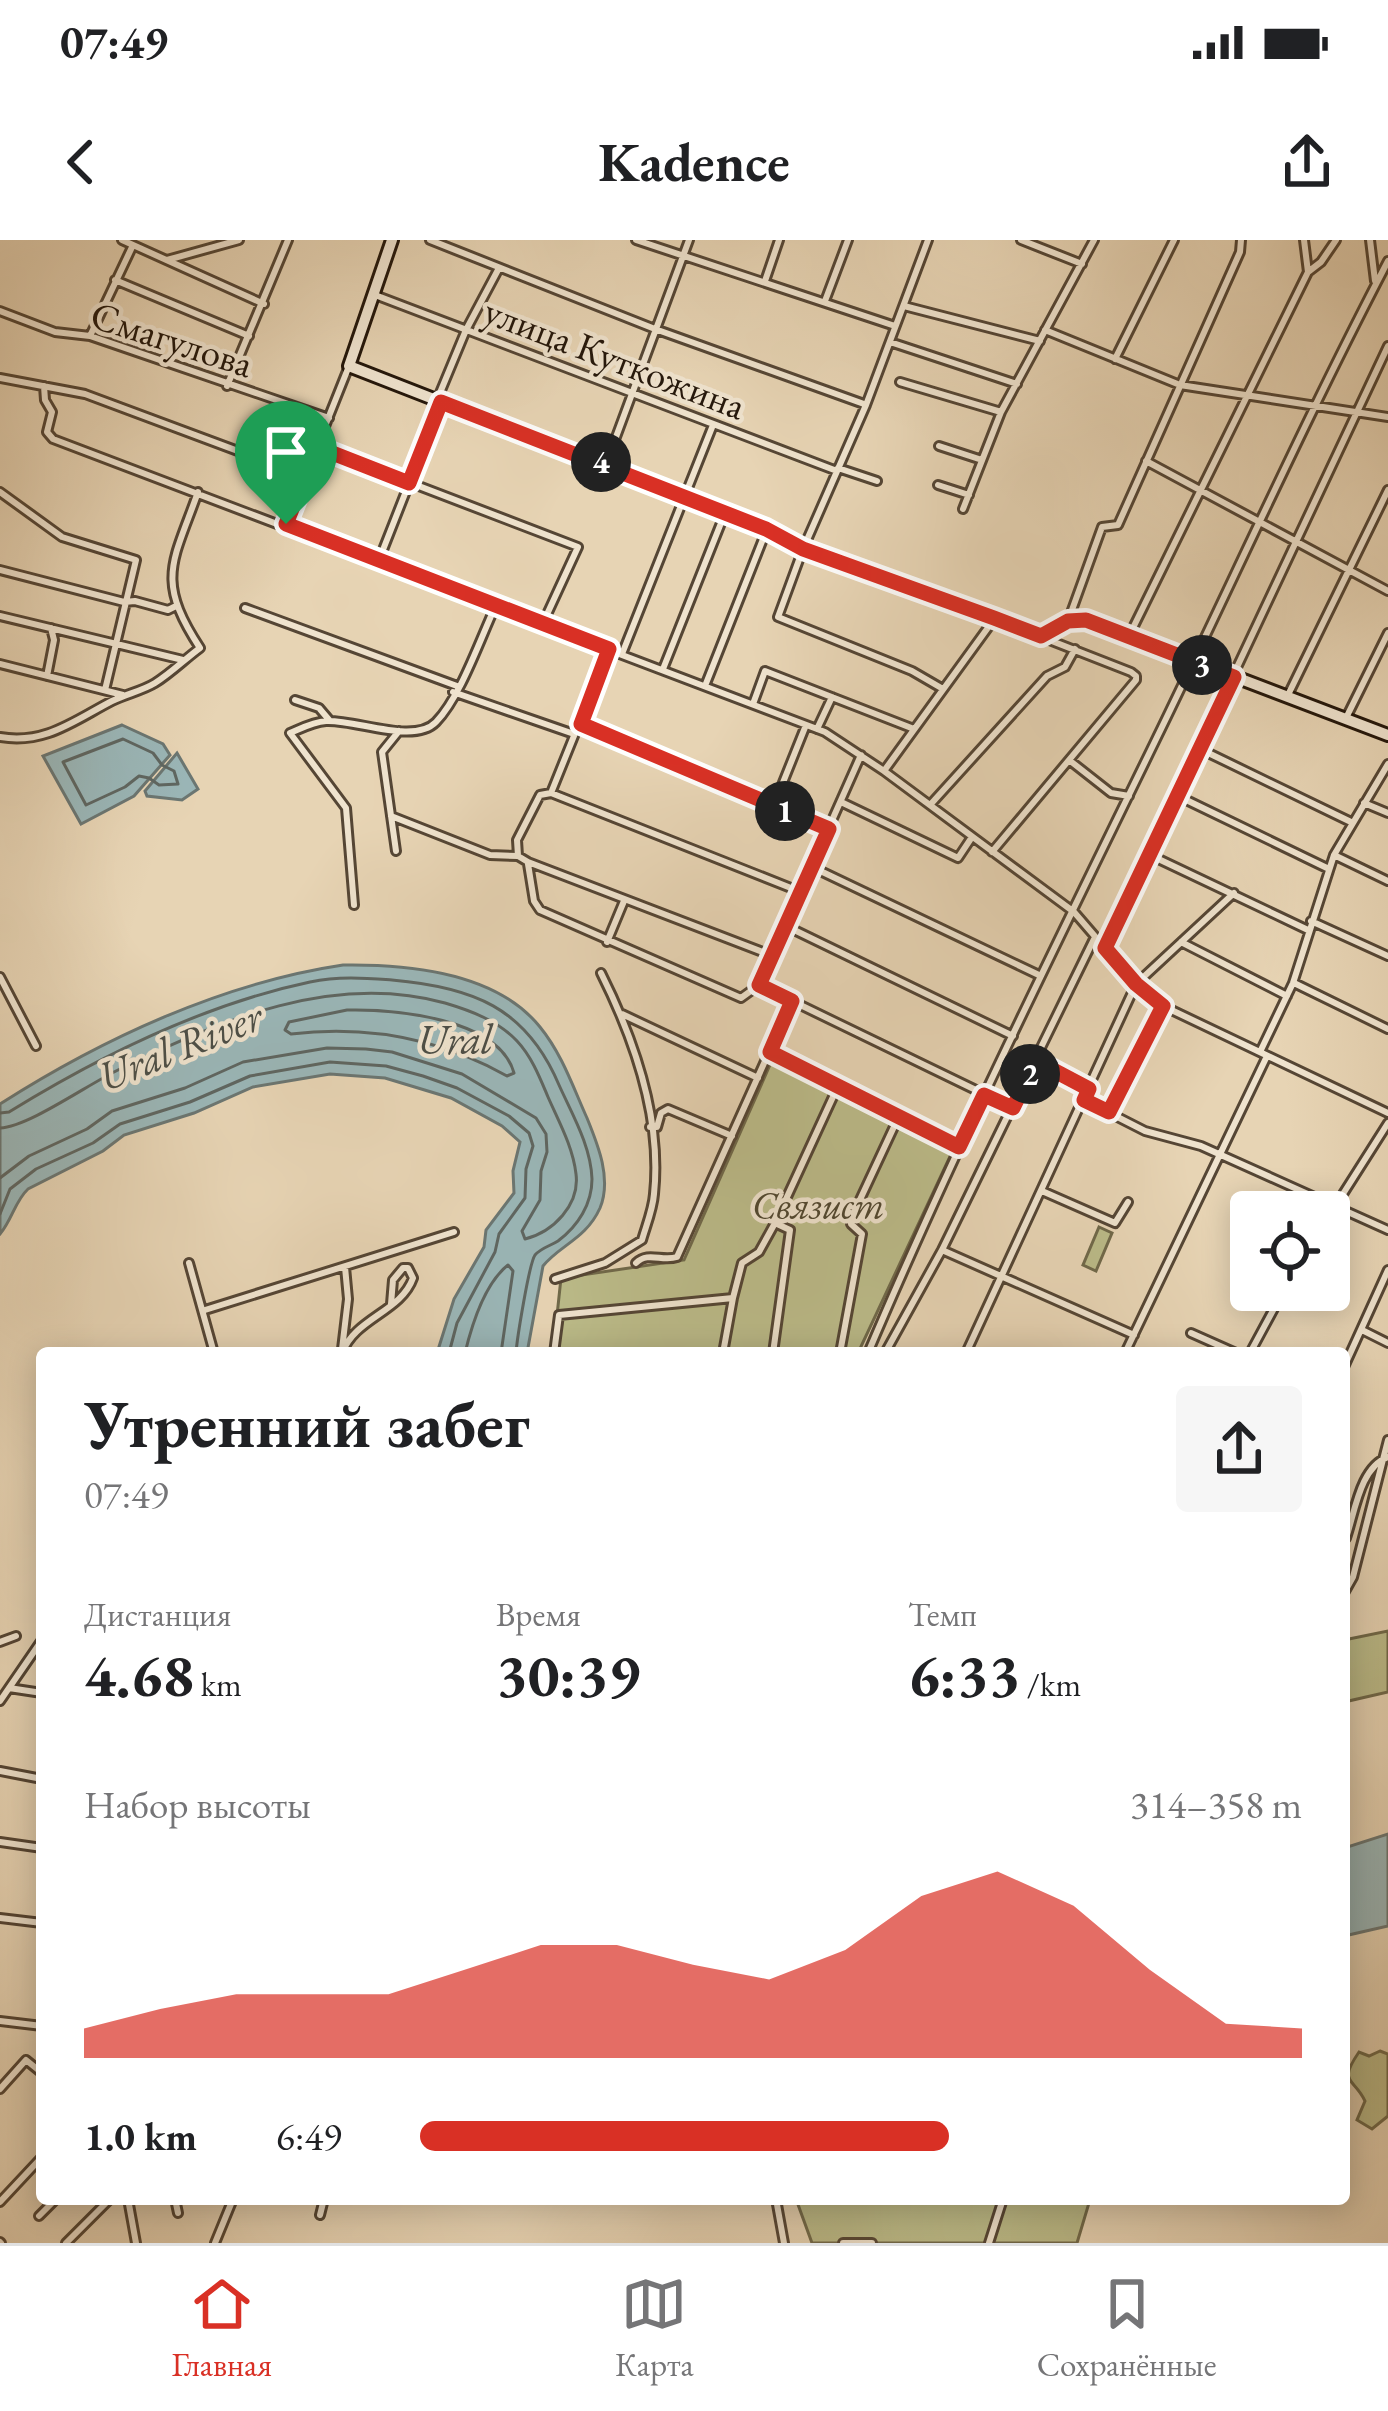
<!DOCTYPE html>
<html lang="ru">
<head>
<meta charset="utf-8">
<style>
	:root { --surface:#fff; --page:#f6f6f6; --text:#202124; --muted:#757577; --line:#e0e0e0; --accent:#d93025 }
	body { margin:0; font-family:"EB Garamond",serif; background:var(--page); color:var(--text); height:100vh; display:flex; flex-direction:column; font-size:45px; white-space:nowrap }
	* { box-sizing:border-box; margin:0 }
	p { font-size:39px; color:var(--muted) }
	.icon { flex:none; width:66px; height:66px; fill:none; stroke:currentColor; stroke-width:2; stroke-linecap:round; stroke-linejoin:round }
	.map { position:relative; flex:1; overflow:hidden }
	.details { position:absolute; left:36px; top:1107px; width:1314px; height:858px; display:flex; flex-direction:column; background:var(--surface); border-radius:12px; box-shadow:0 6px 30px #0003 }
	.details>* { flex:none }
	.controls { position:absolute; left:1230px; top:951px; display:grid; gap:24px }
	.controls a { display:grid; place-items:center; width:120px; height:120px; border-radius:12px; background:var(--surface); box-shadow:0 6px 30px #0003; font-size:60px }
	.pin { position:absolute; display:grid; place-items:center; width:102px; height:102px; color:#fff; margin:-123px -51px; border-radius:50% 50% 50% 0; rotate:-45deg; box-shadow:0 0 12px #0007 }
	.pin .icon { rotate:45deg }
	.km { position:absolute; width:60px; height:60px; margin:-30px; border-radius:50%; background:#222; color:#fff; font-size:33px; line-height:60px; text-align:center }
	.round { display:grid; place-items:center; flex:none; width:126px; height:126px; border-radius:12px; background:var(--page) }
	.overview { display:flex; align-items:center; justify-content:space-between; height:204px; padding:0 48px }
	h1 { font-size:66px; font-weight:700; line-height:90px }
	.stats { display:grid; grid-template-columns:repeat(3,1fr); gap:18px; height:204px; padding:12px 48px }
	.stats div { display:grid; align-content:center }
	.stats b { font-size:60px; font-weight:700 }
	.stats small { font-size:33px; font-weight:400 }
	.stats p { font-size:33px }
	.chart { height:336px; padding:24px 48px }
	.chart p { display:flex; justify-content:space-between }
	.chart svg { width:100%; height:216px; margin-top:12px; fill:var(--accent); opacity:.7 }
	ul { padding:0 48px; list-style:none; font-size:39px }
	li { display:grid; grid-template-columns:192px 144px 1fr; align-items:center; height:90px }
	li i { height:30px; border-radius:15px; background:var(--accent) }
	.status { display:flex; justify-content:space-between; align-items:center; height:84px; padding:0 60px; background:var(--surface); direction:ltr }
	.status svg { height:33px; fill:currentColor }
	header { display:flex; justify-content:space-between; align-items:center; height:156px; padding:0 48px; background:var(--surface); font-size:54px; font-weight:700 }
	.dock { display:flex; justify-content:space-around; align-items:center; height:168px; border-top:3px solid var(--line); background:var(--surface); font-size:33px; color:var(--muted) }
	.dock a { display:grid; justify-items:center; gap:6px }
	.dock .on { color:var(--accent) }
	.map>svg:first-child { display:block }
	.green { fill:#bbbb89; stroke:#70694a; stroke-width:3 }
	.water { fill:#9ab6b7; stroke:#6b7672; stroke-width:3 }
	.lines { fill:none; stroke-linecap:round; stroke-linejoin:round }
	.shore { stroke:#5f6661; stroke-width:3 }
	.street-casing { stroke:#554635; stroke-width:12 }
	.secondary-casing { stroke:#24170b; stroke-width:16 }
	.street { stroke:#efe3ce; stroke-width:6 }
	.secondary { stroke:#efe3ce; stroke-width:10 }
	.route-casing { stroke:#fff; stroke-width:24 }
	.route { stroke:#d93025; stroke-width:15 }
	.labels { text-anchor:middle; dominant-baseline:central; stroke-width:9; stroke-linejoin:round; paint-order:stroke }
	.street-label { font-size:39px; fill:#24170b; stroke:#efe3ce }
	.park-label { font-size:39px; font-style:italic; fill:#514831; stroke:#efe3ce }
	.water-label { font-size:42px; font-style:italic; fill:#4d4f47; stroke:#efe3ce }
</style>
</head>
<body>
<div class="status"><b>07:49</b><svg viewBox="0 0 49 12"><path d="M0 12V9h3v3zM5 12V6h3v6zM10 12V3h3v9zM15 12V0h3v12zM26 1h20v11H26zM47 4h2v5h-2z"/></svg></div>
<header><svg class="icon" aria-label="back" viewBox="0 0 24 24"><path d="M15 5l-7 7 7 7"/></svg>Kadence<svg class="icon" aria-label="share" viewBox="0 0 24 24"><path d="M12 15V3M7 8l5-5 5 5M5 13v7h14v-7"/></svg></header>
<div class="map">
<svg width="1388" height="2003" viewBox="0 0 1388 2003">
	<rect width="100%" height="100%" fill="#e7d4b4"/>
	<filter id="stains"><feTurbulence type="fractalNoise" baseFrequency=".00167" numOctaves="4"/><feColorMatrix values="0 0 0 0 .2 0 0 0 0 .09 0 0 0 0 .02 0 0 0 .5 -.17"/></filter>
	<radialGradient id="worn" r=".72"><stop offset=".6" stop-color="#630" stop-opacity="0"/><stop offset="1" stop-color="#630" stop-opacity=".3"/></radialGradient>
	<!-- green -->
	<path class="green" d="M773,818L954,908L858,1113H553L561,1038L684,1020Z
		M1099,987L1112,993L1096,1031L1083,1025Z
		M1388,1391V1452L1344,1462V1400Z
		M1380,1811L1388,1814V1876L1372,1889L1357,1880L1365,1861C1354,1837 1337,1844 1359,1812L1369,1816Z
		M796,1959H1083L1089,1963L1077,2003H812Z"/>
	<!-- water -->
	<path class="water" d="M122,485L163,504L170,515L134,556L81,584L43,516Z
		M177,513L198,549L182,560L147,556L145,551Z
		M343,725C408,724 496,732 540,787C562,814 573,847 587,878C598,905 612,939 600,968C586,999 560,1005 543,1026L527,1113H437L454,1059L484,1007L486,990L514,953L513,931L520,902L502,886L451,858L385,838L330,834L253,847L194,873L124,895L103,911L28,949C15,961 12,980 0,994V864C102,799 222,743 343,725Z
		M1388,1594V1686L1344,1696V1608Z"/>
	<g class="lines">
		<!-- shore -->
		<path class="shore" d="M123,499L153,513L162,525L174,531L178,544L159,545L149,538L139,536L125,547L86,565L63,522Z
			M347,770C394,769 499,778 514,833L507,836C439,798 368,785 291,794L285,790L289,782Z
			M0,873L9,872C100,816 205,764 310,742C339,736 364,738 392,740C472,747 526,767 559,845C572,874 591,906 592,939C592,964 578,986 558,1001C550,1006 541,1008 535,1015C529,1024 517,1099 516,1113
			M0,888C29,887 91,842 122,828C222,780 333,732 445,763C472,771 498,781 517,801C532,817 540,838 548,857C559,882 573,907 576,934C580,965 553,992 525,999L522,991L540,960L541,931L547,912L546,894L536,878L462,834L392,812L366,809L327,808L243,822L185,848L112,871L87,889L29,916L0,938
			M0,974L10,949L36,929L93,903L120,884L190,862L250,836L330,822L386,826L423,836L457,848L509,876L529,893L533,906L526,929L525,958L499,994L495,1012L457,1083L449,1113
			M465,1113C472,1084 484,1044 508,1025L513,1031L501,1113"/>
		<!-- street casing -->
		<g class="street-casing">
			<path id="street" d="M122,0L264,64
				M430,0L655,89L864,164
				M636,0L895,86
				M928,0L866,165L803,309L778,377L912,431L943,449
				M1021,0L1082,24
				M1370,0L1375,41
				M167,20L239,0
				M1308,32L1321,22L1336,0
				M115,40L249,96
				M765,41L779,0
				M375,55L837,231
				M825,61L848,0
				M904,66L1040,101
				M0,71L55,92L90,96L329,178
				M1045,90L1180,145L1388,177
				M90,96L133,5
				M890,102L1017,144
				M1115,119L1174,0
				M0,138L85,154L305,236
				M900,142L1001,172
				M44,146L45,160L52,172L47,192L53,199L825,492L884,531L1074,672L1136,744L1163,766L1388,873
				M227,146L288,0
				M437,160L466,90L499,28
				M939,206L982,220
				M317,207L578,307L543,383
				M1146,221L1388,351
				M606,224L689,0
				M838,228L877,241
				M938,245L969,255
				M0,252L62,297L136,320L105,450
				M963,269L1001,172L1094,0
				M286,284L349,126
				M379,320L441,162
				M0,330L124,362L135,361L168,370L176,366
				M245,368L457,446
				M0,376L183,420
				M1068,381L1102,287L1118,285L1240,12L1241,0
				M1129,396L1308,32L1304,0
				M622,414L713,185
				M0,424L123,455
				M663,429L725,273
				M47,436L54,400L51,388
				M705,446L767,289
				M453,452L574,494
				M1287,457L1388,250
				M295,460L319,468L330,481
				M753,464L765,431L914,489
				M1346,478L1388,393
				M581,484L829,589
				M817,489L832,457
				M0,497C45,505 75,480 112,461C126,454 142,451 155,443C171,433 185,419 200,408C155,339 173,323 198,252
				M1200,509L1351,582
				M1069,520L1111,553L1129,556
				M884,531L995,378
				M551,553L609,409
				M1178,556L1329,629
				M841,562L958,618L972,597
				M1364,563L1388,573
				M774,565L806,485
				M930,565L1047,436L1065,427L1075,409
				M391,576L490,615L518,616
				M396,611L382,512L399,491
				M992,612L1136,440V436L1131,432L1044,398
				M1150,615L1308,690
				M1334,615L1388,641
				M528,624L534,661L540,670L741,758L759,745L861,515
				M812,627L1041,736
				M354,665L346,568L290,493C302,488 313,482 326,481C355,479 414,505 436,482C461,456 480,399 496,365
				M1311,681L1388,716
				M788,687L1013,796
				M607,702L624,661
				M1181,702L1287,756
				M1105,708L1388,106
				M773,716L528,622L518,616L517,600L540,555L551,553L801,652
				M0,737L36,806
				M1294,743L1388,789
				M759,745L1013,868
				M622,774L758,838
				M770,812L959,907
				M1260,812L1293,743L1334,615L1388,524
				M1036,822L1089,849
				M1084,860L1145,891L1201,906L1388,990
				M1109,872L1163,766
				M650,887H657L661,873L668,869L732,896
				M1042,951L1115,983L1128,962
				M1329,976L1388,883
				M775,983L838,846
				M942,1010L1134,1095
				M189,1023L214,1113
				M636,1023C648,1011 662,1022 677,1017L792,761
				M555,1039L605,1023L642,1000C646,986 653,969 654,954C662,878 634,799 601,733
				M733,1058L742,1023L759,1012L775,983L790,990L773,1113
				M205,1070L454,992
				M1362,1090L1388,1103
				M1191,1093L1236,1113
				M342,1109L348,1059L345,1027
				M342,1113C355,1078 401,1072 413,1038L408,1028H403L393,1040L391,1064
				M554,1113L559,1075L733,1058L723,1113
				M840,1113L862,994L851,984V979L899,876
				M868,1113C958,901 1061,695 1162,487C1237,332 1308,174 1388,21
				M885,1113L942,1010L1095,697
				M966,1113L1136,744L1234,653
				M1125,1113L1267,816
				M1250,1113L1284,1050
				M1344,1127L1388,1030
				M1346,1298C1355,1272 1360,1227 1388,1217
				M1344,1353L1353,1337L1388,1200
				M0,1402L16,1396
				M9,1448L42,1453
				M0,1461L42,1400
				M0,1531L42,1539
				M0,1602L42,1608
				M0,1678L42,1683
				M0,1781L42,1786
				M0,1849L26,1820L42,1833
				M128,1959L136,2003
				M175,1959L178,1973
				M776,1959L784,2003
				M0,1962L42,1917
				M320,1975L324,1959
				M39,1976L56,1959
				M0,2002L1,2003
				M66,2003L110,1959
				M215,2003L233,1959
				M843,2003H872
				M989,2003L1003,1959"/>
		</g>
		<!-- secondary casing -->
		<g class="secondary-casing">
			<path id="secondary" d="M392,0L349,126L767,289L803,309L995,378L1020,391L1041,396L1068,381L1086,380L1388,495"/>
		</g>
		<!-- street -->
		<use href="#street" class="street"/>
		<!-- secondary -->
		<use href="#secondary" class="secondary"/>
	</g>
	<g class="lines">
		<!-- route casing -->
		<g class="route-casing">
			<path id="route" d="M441,162L766,289L803,309L994,378L1041,396L1068,381L1086,380L1234,437L1105,708L1136,744L1163,766L1109,872L1084,860L1089,849L1036,821L1013,868L984,855L959,907L770,812L792,761L759,745L829,589L581,484L609,409L286,284L317,207L409,243Z"/>
		</g>
		<!-- route -->
		<use href="#route" class="route"/>
	</g>
	<g class="labels">
		<!-- street labels -->
		<g class="street-label">
			<text transform="translate(172 99) rotate(18)">Смагулова</text>
			<text transform="translate(615 118) rotate(21)">улица Куткожина</text>
		</g>
		<!-- park labels -->
		<g class="park-label">
			<text x="818" y="964">Связист</text>
		</g>
		<!-- water labels -->
		<g class="water-label">
			<text x="455" y="799">Ural</text>
			<text transform="translate(180 806) rotate(-22)">Ural River</text>
		</g>
	</g>
	<rect width="100%" height="100%" filter="url(#stains)"/>
	<rect width="100%" height="100%" fill="url(#worn)"/>
</svg>
<div class="controls">
<a><svg class="icon" aria-label="locate" viewBox="0 0 24 24"><circle cx="12" cy="12" r="6"/><path d="M12 2v4M12 18v4M2 12h4M18 12h4"/></svg></a>
</div>
<div class="pin" style="left:286px;top:284px;background:#1e9e55"><svg class="icon" aria-label="arrive" viewBox="0 0 24 24"><path d="M6 21V4h12l-3 4 3 4H6"/></svg></div>
<b class="km" style="left:785px;top:571px">1</b>
<b class="km" style="left:1030px;top:834px">2</b>
<b class="km" style="left:1202px;top:425px">3</b>
<b class="km" style="left:601px;top:222px">4</b>
<section class="details">
<div class="overview"><div><h1>Утренний забег</h1><p>07:49</p></div><a class="round"><svg class="icon" aria-label="share" viewBox="0 0 24 24"><path d="M12 15V3M7 8l5-5 5 5M5 13v7h14v-7"/></svg></a></div>
<div class="stats">
<div><p>Дистанция</p><b>4.68<small> km</small></b></div>
<div><p>Время</p><b>30:39</b></div>
<div><p>Темп</p><b>6:33<small> /km</small></b></div>
</div>
<div class="chart"><p><span>Набор высоты</span>314–358 m</p>
<svg viewBox="0 0 160 44" preserveAspectRatio="none"><path d="M0 44V38L10 34L20 31L30 31L40 31L50 26L60 21L70 21L80 25L90 28L100 22L110 11L120 6L130 13L140 26L150 37L160 38V44z"/></svg>
</div>
<ul>
<li><b>1.0 km</b>6:49<i style="width:60%"></i></li>
</ul>
</section>
</div>
<nav class="dock">
<a class="on"><svg class="icon" aria-label="home" viewBox="0 0 24 24"><path d="M3 11l9-7 9 7M6 9v11h12V9"/></svg>Главная</a>
<a><svg class="icon" aria-label="map" viewBox="0 0 24 24"><path d="M3 6l6-2 6 2 6-2v14l-6 2-6-2-6 2zM9 4v14M15 6v14"/></svg>Карта</a>
<a><svg class="icon" aria-label="saved" viewBox="0 0 24 24"><path d="M7 4h10v16l-5-4-5 4z"/></svg>Сохранённые</a>
</nav>
</body>
</html>
